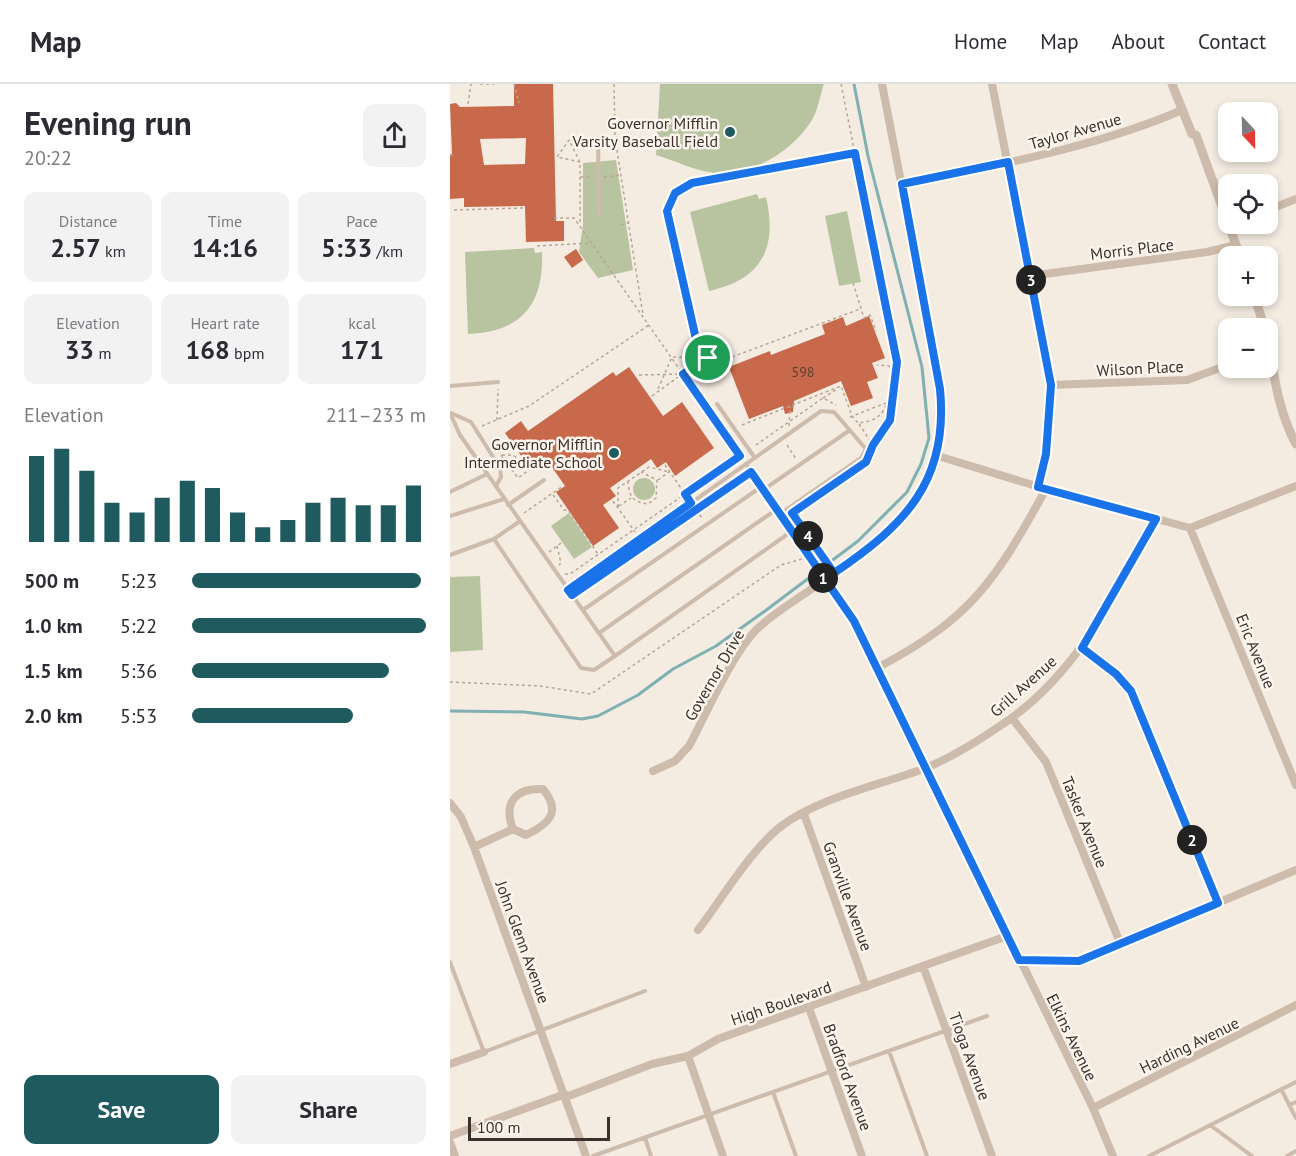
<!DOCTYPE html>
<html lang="en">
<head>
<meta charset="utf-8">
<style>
	:root { --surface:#fff; --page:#f2f2f3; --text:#2b2b33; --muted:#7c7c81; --line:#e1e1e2; --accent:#1f5a5e }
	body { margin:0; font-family:"PT Sans",sans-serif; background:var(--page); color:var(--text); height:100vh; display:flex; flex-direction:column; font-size:22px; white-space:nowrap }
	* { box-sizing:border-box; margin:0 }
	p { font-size:20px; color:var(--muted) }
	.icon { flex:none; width:33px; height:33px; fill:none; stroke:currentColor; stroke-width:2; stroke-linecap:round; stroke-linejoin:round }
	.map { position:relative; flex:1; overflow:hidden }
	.side { display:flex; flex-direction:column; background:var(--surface); width:450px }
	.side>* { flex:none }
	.needle { width:39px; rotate:158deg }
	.controls { position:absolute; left:768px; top:18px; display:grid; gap:12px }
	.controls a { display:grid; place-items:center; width:60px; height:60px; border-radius:12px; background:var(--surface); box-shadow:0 3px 9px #0003; font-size:30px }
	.scale { position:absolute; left:18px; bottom:15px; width:142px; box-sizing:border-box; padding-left:6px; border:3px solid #3b302b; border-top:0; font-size:16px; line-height:21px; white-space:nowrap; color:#3b302b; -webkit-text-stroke:4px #fbf5ee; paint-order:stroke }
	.pin { position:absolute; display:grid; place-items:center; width:51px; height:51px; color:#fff; margin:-26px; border:3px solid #fff; border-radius:50%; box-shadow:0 2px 6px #0007 }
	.km { position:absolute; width:30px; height:30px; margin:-15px; border-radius:50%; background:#222; color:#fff; font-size:16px; line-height:30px; text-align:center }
	.round { display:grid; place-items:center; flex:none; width:63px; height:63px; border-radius:12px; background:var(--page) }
	.headline { display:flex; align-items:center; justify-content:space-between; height:102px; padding:0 24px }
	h1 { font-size:33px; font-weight:700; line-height:45px }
	.metrics { display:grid; grid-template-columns:repeat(3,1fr); gap:9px; height:102px; padding:6px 24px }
	.metrics div { display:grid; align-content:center; border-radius:12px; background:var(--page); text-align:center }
	.metrics b { font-size:26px; font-weight:700 }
	.metrics small { font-size:16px; font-weight:400 }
	.metrics p { font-size:16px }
	.chart { height:168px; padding:12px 24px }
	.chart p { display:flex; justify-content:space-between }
	.chart svg { width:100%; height:108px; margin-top:6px; stroke:var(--accent); stroke-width:6 }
	.primary-button { display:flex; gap:12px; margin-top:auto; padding:12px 24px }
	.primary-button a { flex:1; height:69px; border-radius:12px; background:var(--accent); color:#fff; font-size:24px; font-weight:700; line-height:69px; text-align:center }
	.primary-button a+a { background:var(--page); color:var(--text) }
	ul { padding:0 24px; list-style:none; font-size:20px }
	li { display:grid; grid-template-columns:96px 72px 1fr; align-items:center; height:45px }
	li i { height:15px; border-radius:8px; background:var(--accent) }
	header { display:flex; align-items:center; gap:36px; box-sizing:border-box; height:84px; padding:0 30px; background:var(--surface); border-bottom:2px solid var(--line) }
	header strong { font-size:28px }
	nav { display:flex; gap:33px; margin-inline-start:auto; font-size:21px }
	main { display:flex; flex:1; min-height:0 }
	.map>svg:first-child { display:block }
	.green { fill:#b8c4a0 }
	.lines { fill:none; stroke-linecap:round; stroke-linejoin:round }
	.stream { stroke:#7fb0b2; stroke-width:3 }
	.building { fill:#c8694b; fill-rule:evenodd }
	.path { stroke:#b9a596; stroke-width:1.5; stroke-dasharray:3 3; stroke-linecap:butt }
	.service { stroke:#cdbbac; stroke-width:4 }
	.minor { stroke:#cdbbac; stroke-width:8 }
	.tertiary { stroke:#cdbbac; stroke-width:9 }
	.route-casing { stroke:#fff; stroke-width:12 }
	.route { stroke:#1a73e8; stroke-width:8 }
	.poi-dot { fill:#1f5a5e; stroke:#fbf5ee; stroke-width:2 }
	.labels { text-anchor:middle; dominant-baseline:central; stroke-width:5; stroke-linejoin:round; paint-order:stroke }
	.number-label { font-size:14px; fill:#5e3e33 }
	.poi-label { font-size:16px; fill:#3b302b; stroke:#fbf5ee; text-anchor:end }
	.street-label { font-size:16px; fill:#3b302b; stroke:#fbf5ee }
</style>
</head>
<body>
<header>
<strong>Map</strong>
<nav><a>Home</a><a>Map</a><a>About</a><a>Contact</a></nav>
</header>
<main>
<section class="side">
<div class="headline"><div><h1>Evening run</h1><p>20:22</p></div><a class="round"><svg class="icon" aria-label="share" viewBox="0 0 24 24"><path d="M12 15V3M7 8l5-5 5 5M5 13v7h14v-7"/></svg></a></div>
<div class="metrics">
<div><p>Distance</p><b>2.57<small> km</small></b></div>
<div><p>Time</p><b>14:16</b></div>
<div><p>Pace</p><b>5:33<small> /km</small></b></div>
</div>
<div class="metrics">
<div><p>Elevation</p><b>33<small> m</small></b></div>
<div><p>Heart rate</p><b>168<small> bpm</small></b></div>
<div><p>kcal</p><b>171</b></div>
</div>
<div class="chart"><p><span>Elevation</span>211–233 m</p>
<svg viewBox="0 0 160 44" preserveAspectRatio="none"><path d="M5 44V9M15 44V6M25 44V15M35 44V28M45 44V32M55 44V26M65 44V19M75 44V22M85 44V32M95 44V38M105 44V35M115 44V28M125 44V26M135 44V29M145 44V29M155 44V21"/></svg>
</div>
<ul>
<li><b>500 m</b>5:23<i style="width:98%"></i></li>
<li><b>1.0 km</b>5:22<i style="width:100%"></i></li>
<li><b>1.5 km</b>5:36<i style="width:84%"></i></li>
<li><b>2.0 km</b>5:53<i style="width:69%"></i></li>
</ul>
<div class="primary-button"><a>Save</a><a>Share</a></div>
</section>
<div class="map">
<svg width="846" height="1072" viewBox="0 0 846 1072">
	<rect width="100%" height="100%" fill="#f4ebe1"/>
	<!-- green -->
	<path class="green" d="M210,0H374C370,11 368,26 362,36C342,68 302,92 264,89C245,87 224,76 206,71Z
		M166,76L183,186L148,194L129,168L133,141V79Z
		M307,110L309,115L316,113C328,165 311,196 259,207L240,128Z
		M397,127L411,198L389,202L375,132Z
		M84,164L85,169L92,168C94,221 71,248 18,250L15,168Z
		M183 405a11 11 0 1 1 22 0a11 11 0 1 1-22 0Z
		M119,429L142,463L124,475L101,442Z
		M30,492L33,566L0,568V493Z"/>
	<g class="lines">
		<!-- stream -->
		<path class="stream" d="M0,627L74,628L132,635L148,632L188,611L223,585L266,562L315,527L408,457L457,408L471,380L479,354L472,283L418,72L404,0"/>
	</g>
	<!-- building -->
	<path class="building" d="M64,0H103L106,137H114V157L76,158L75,122L14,123V114L0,115V70H2L0,20L6,19L10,23L64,22ZM76,54L75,80L34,81L30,55Z
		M126,165L133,176L122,184L114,173Z
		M419,232L435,274L422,279L428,294L417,298L423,314L401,322L391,297L344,317L343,328L335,330L333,322L299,335L279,283L320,267L321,271L375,250L372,241L393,233L396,242Z
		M179,283L213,332L232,318L264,364L225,392L216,378L207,384L201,375L160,404L166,412L153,421L169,444L143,462L106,408L115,402L95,373L79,383L55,349L71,337L78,347L163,288L166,292Z"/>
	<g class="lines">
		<!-- path -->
		<path class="path" d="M30,0H44
			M64,0L69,19
			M164,0L165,54L193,231
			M391,0L447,278L440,336L423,361
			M18,20L21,0
			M0,71H3
			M130,78L107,73L119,56L130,78V140
			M130,93H141
			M154,93L170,91
			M4,126L73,124
			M104,134H124L292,375
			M171,141L178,139
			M87,162L141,159
			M403,199L414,234L420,231L426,247
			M235,289L258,274L266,279L410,225
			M189,291L233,290L246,255L217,127L225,109L242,99L405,69
			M208,305L222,273L257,274
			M202,312L231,291
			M373,314L387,305
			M400,333L436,319
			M47,336L48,305
			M409,340L423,361
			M292,341L391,302L402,332L408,339C441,336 437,315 442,288L439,282L427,281
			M32,342L79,322L199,241
			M339,342L340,323
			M306,361L373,314L386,321
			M337,361L346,375
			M51,371L68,394L93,376
			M52,371H63L80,385
			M215,381L235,410
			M208,396L219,388
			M178,397C179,412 182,418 198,420L206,414L207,396L191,388
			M103,411L114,426H118L148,470
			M163,417L185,448
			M169,422L181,414
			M168,423V404L199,383L219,388
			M246,426L252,434
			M74,429L113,402
			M343,431L380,484
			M107,462L111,479L109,481
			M192,463L294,392
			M99,468L111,459
			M115,490H120L290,372
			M0,598L90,602L141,610L331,481L352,475"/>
		<!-- service -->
		<path class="service" d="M148,55L149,131
			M0,302L48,298
			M267,320L305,374
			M0,329L10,351L165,572L342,447L374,496
			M1,329L21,338L50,384L51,393L46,402
			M296,380L342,447
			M313,406L400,346
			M0,408L37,390
			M58,421L94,396
			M0,432L54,415
			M44,455L70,437
			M0,471L44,455L131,584L144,586L165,572
			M118,506L371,327L384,328L416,365L411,374L330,430
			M133,526L311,403
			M149,549L327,425
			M0,878L34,968L195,907
			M439,967L477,1072
			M831,1005L846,1034
			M323,1008L346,1072
			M839,1021L846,1018
			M760,1041L802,1072
			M195,1054L201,1072
			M143,1072L537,932
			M699,1072L846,998
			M837,1072L846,1067"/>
		<!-- minor -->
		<path class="minor" d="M542,0L601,301L596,370L588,403
			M452,101C542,82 648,63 732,26
			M818,126L846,115
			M580,192L757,168L786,161
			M601,301L737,296L778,281
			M488,372L596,405L740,444L846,402
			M740,444L846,701
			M374,496L404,537L643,1024L663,1072
			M632,564L666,590L681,607L768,819
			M427,584C522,534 545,497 596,405
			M562,634L596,678L671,861
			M203,687L225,677L239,662C257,629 280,574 305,547C321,531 341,519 360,506C440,451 500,413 491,305L432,0
			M0,719L11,733L24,763L136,1072
			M354,730L416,903
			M24,763L63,745L76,751C99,740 112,728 93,705C65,704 53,719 63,745
			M248,846C271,816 301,766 330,743C370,713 427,702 473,685C504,673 533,654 560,635C630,585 666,508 707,435
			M569,876L629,877L846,786
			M473,882L542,1072
			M359,924L412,1072
			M238,972L273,1072
			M0,980L34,968
			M116,1013L202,980L238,972L268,955L557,852
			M643,1024L846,921
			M0,1052L115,1010
			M0,1058L5,1072"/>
		<!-- tertiary -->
		<path class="tertiary" d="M722,0L742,50L746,51L790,172
			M804,212L815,244
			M818,255C824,291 828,327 846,360"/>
	</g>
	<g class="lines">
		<!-- route casing -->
		<g class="route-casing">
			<path id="route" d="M405,69L447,278L440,336L423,361L416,378L342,429L384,489C455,441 499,397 490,305L452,100L558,78L601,301L596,370L588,403L706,435L632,564L666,590L681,607L768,819L629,877L569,876L404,537L301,388L122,511L118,506L241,419L235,410L290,372L233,290L258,274L240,273L246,255L217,127L225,109L242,99Z"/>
		</g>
		<!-- route -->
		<use href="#route" class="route"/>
	</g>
	<!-- markers -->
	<g class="poi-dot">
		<circle cx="280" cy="48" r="6"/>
		<circle cx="164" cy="369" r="6"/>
	</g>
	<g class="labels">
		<!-- number labels -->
		<g class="number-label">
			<text x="353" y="288">598</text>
		</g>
		<!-- poi labels -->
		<g class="poi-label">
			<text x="268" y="39">Governor Mifflin<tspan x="268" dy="18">Varsity Baseball Field</tspan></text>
			<text x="152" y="360">Governor Mifflin<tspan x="152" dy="18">Intermediate School</tspan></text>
		</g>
		<!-- street labels -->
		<g class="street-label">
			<text transform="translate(625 47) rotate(-16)">Taylor Avenue</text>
			<text transform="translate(682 165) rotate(-7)">Morris Place</text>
			<text transform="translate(690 284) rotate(-3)">Wilson Place</text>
			<text transform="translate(806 567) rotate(68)">Eric Avenue</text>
			<text transform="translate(264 591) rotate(-60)">Governor Drive</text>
			<text transform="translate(573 602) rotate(-42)">Grill Avenue</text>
			<text transform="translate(635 738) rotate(68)">Tasker Avenue</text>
			<text transform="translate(398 812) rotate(70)">Granville Avenue</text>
			<text transform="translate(73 858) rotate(70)">John Glenn Avenue</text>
			<text transform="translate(331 919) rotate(-19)">High Boulevard</text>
			<text transform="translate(622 953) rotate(64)">Elkins Avenue</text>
			<text transform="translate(739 961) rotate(-26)">Harding Avenue</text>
			<text transform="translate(520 972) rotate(70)">Tioga Avenue</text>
			<text transform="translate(398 993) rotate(70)">Bradford Avenue</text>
		</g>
	</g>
</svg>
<div class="controls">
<a><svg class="needle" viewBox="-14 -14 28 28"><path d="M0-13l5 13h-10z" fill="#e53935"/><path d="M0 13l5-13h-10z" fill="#7c7c81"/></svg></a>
<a><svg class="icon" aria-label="locate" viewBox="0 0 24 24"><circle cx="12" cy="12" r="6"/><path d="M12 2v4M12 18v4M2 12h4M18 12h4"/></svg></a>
<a>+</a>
<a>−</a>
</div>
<div class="scale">100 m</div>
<div class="pin" style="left:258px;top:274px;background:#1e9e55"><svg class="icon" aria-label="arrive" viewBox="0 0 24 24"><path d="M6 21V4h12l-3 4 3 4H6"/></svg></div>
<b class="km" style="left:373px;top:494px">1</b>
<b class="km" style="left:742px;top:756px">2</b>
<b class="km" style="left:581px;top:196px">3</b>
<b class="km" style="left:358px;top:452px">4</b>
</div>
</main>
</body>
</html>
